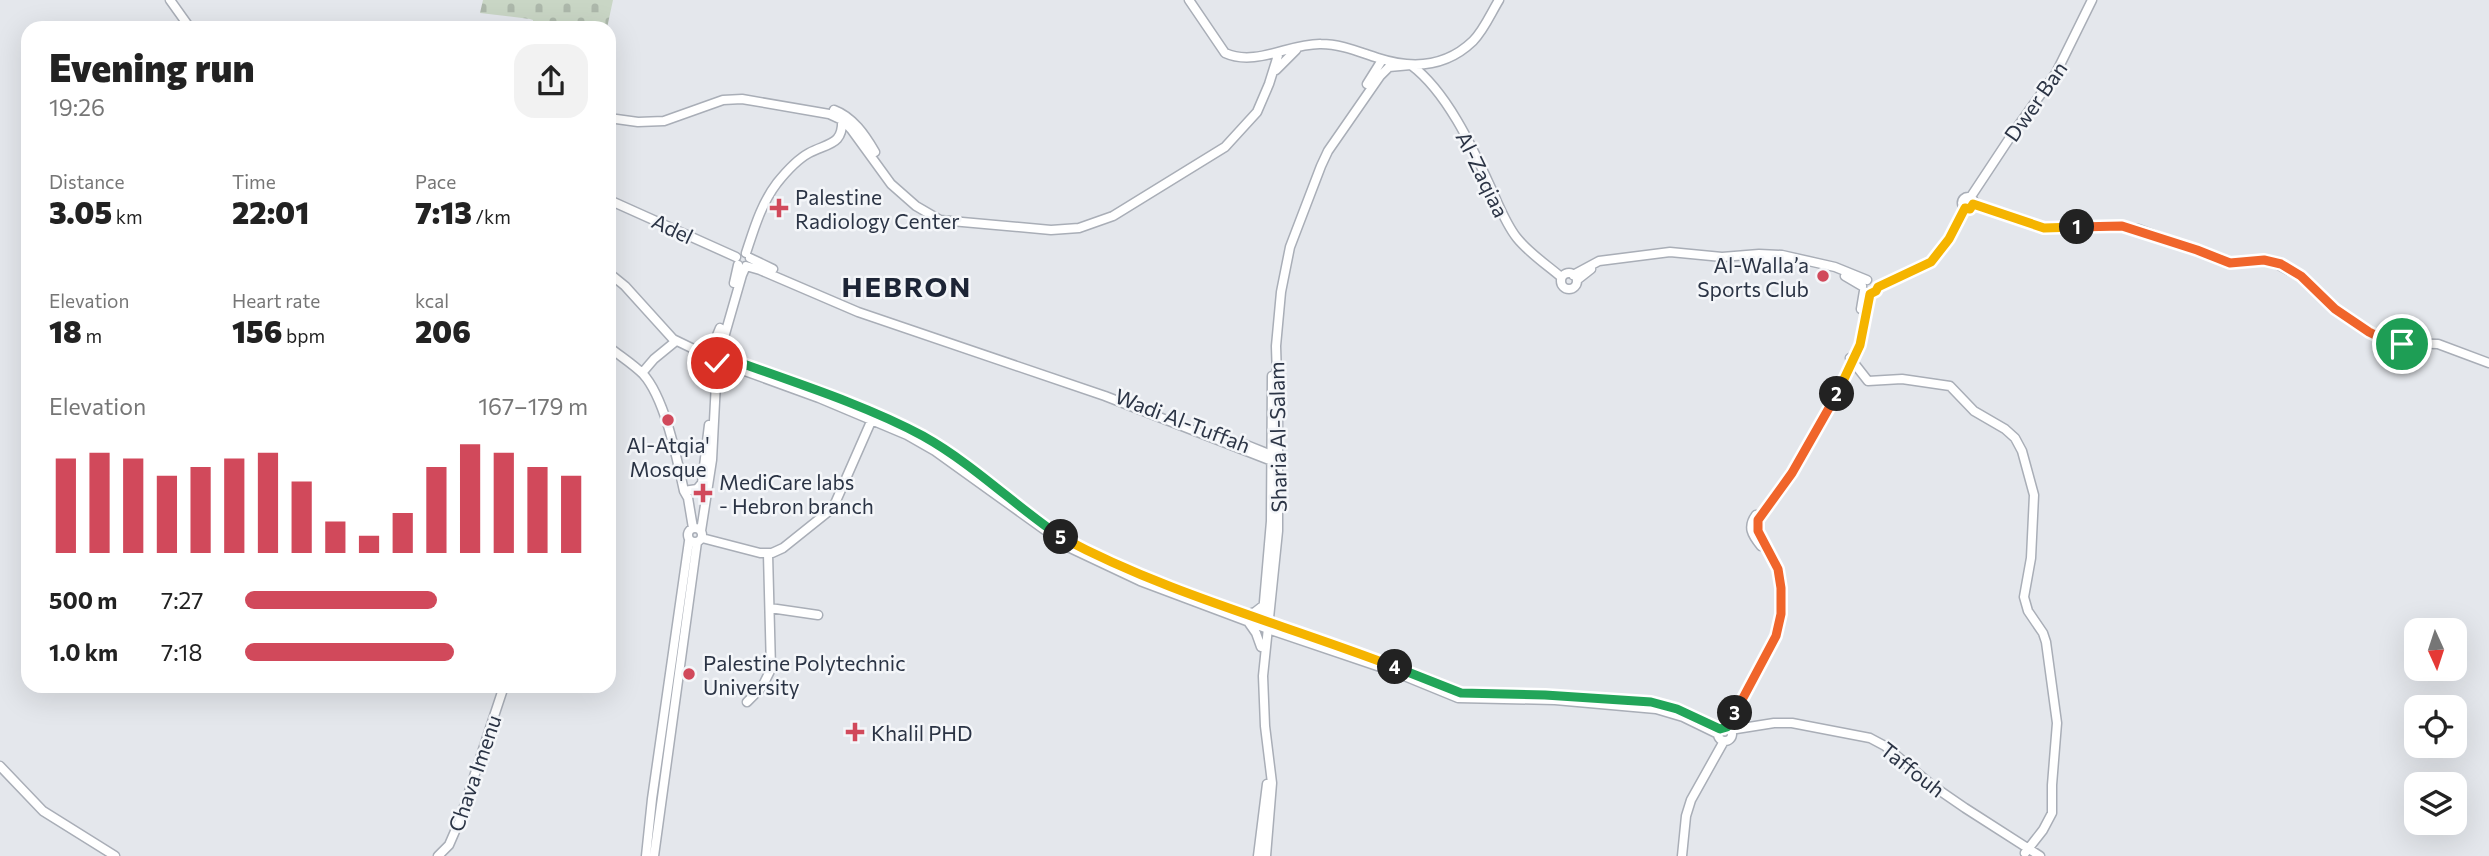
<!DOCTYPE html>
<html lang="en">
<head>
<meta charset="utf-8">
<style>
	:root { --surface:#fff; --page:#f2f2f2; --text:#222; --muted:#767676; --accent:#d1495b }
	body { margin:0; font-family:Commissioner,sans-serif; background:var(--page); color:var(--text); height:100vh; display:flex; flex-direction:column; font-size:26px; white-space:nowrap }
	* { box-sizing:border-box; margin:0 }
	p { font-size:23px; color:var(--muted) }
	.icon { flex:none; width:38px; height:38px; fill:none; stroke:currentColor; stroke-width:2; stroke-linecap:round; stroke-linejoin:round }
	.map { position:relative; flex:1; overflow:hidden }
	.side { position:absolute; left:21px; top:21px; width:595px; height:672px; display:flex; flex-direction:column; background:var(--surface); border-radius:21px; box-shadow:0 7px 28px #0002 }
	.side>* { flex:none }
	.needle { width:46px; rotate:177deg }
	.buttons { position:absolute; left:2404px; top:618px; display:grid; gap:14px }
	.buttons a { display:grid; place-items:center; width:63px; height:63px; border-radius:14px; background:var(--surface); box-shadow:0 7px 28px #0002; font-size:35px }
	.pin { position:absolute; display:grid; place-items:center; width:60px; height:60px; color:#fff; margin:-30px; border:4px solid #fff; border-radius:50%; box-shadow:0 2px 7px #0007 }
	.km { position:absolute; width:35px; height:35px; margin:-18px; border-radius:50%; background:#222; color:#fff; font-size:19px; line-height:35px; text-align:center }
	.round { display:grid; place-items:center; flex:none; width:74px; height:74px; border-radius:21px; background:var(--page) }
	.overview { display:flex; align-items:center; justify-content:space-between; height:119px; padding:0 28px }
	h1 { font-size:38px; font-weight:800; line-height:52px }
	.metrics { display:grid; grid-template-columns:repeat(3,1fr); gap:10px; height:119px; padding:7px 28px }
	.metrics div { display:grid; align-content:center }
	.metrics b { font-size:30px; font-weight:800 }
	.metrics small { font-size:19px; font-weight:400 }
	.metrics p { font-size:19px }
	.chart { height:196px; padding:14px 28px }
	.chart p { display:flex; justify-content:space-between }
	.chart svg { width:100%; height:126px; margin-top:7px; stroke:var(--accent); stroke-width:6 }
	ul { padding:0 28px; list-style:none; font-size:23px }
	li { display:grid; grid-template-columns:112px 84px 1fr; align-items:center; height:52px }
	li i { height:18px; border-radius:9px; background:var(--accent) }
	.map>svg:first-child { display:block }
	.cemetery { fill:url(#cemetery-stones) }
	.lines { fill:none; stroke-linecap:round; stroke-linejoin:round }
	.secondary-casing { stroke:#a9aeb7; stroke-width:11 }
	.secondary { stroke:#fff; stroke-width:8 }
	.split-1-casing { stroke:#fff; stroke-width:14 }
	.split-2-casing { stroke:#fff; stroke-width:14 }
	.split-3-casing { stroke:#fff; stroke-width:14 }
	.split-4-casing { stroke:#fff; stroke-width:14 }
	.split-5-casing { stroke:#fff; stroke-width:14 }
	.split-6-casing { stroke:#fff; stroke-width:14 }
	.split-1 { stroke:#f0652b; stroke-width:9 }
	.split-2 { stroke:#f5b400; stroke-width:9 }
	.split-3 { stroke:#f0652b; stroke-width:9 }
	.split-4 { stroke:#22a559; stroke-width:9 }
	.split-5 { stroke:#f5b400; stroke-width:9 }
	.split-6 { stroke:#22a559; stroke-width:9 }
	.poi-dot { fill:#d1495b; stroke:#f4f6f9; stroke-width:2.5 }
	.labels { text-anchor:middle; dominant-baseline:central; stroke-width:5; stroke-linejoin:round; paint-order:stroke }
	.street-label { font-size:21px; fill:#2b3445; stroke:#f4f6f9 }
	.poi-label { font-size:21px; fill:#2b3445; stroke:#f4f6f9; text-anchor:start }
	.district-label { font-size:28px; font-weight:bold; letter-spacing:2px; fill:#1d2536; stroke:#f4f6f9 }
</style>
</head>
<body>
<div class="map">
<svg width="2489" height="856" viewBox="0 0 2489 856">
	<defs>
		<pattern id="cemetery-stones" width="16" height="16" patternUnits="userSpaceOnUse" patternTransform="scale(1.75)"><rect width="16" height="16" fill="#c9d6c5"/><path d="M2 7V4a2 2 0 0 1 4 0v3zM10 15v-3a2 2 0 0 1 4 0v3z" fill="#adb8ab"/></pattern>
	</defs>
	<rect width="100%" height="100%" fill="#e4e7ec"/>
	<!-- cemetery -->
	<path class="cemetery" d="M483,0H613L607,28H533V20L530,19L480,13Z"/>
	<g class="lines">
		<!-- secondary casing -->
		<g class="secondary-casing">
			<path id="secondary" d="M170,0L190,28
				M1189,0L1225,53C1256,67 1290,43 1321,44C1341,44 1359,52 1378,58C1412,69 1446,67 1473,41C1484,30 1491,13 1499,0
				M1276,70L1296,50
				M1367,84L1382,60
				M834,110C853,117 865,135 875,152
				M609,118L638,122L664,121L723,100L742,99L829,114L844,121L851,129L891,184L916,206L940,220L1051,230L1079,228L1113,216L1225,147L1257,112L1269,84L1279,52
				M1962 203a6 6 0 1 1 12 0a6 6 0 1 1-12 0Z
				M1970,198L2011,136L2056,73L2092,0
				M609,200L736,257
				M1974,204L2047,228L2116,226L2138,229L2230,263L2259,260L2273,262L2301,277L2335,309L2382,340L2398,343L2438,344L2489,363
				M746,253C754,229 761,204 777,183C785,173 798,159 809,153C827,143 844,146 842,118
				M750,258L773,269
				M1753,259L1789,262
				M1561 281a8 8 0 1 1 16 0a8 8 0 1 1-16 0Z
				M609,273L625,286L673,339L706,355
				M1573,275L1599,261L1670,252L1722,257L1759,254L1782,255L1835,267L1867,280
				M1845,276L1862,286
				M1577,280L1591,269
				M734,283L738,265
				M1878,287L1931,262L1949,239L1964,208
				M1861,309L1864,291
				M706 354a9 9 0 1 1 18 0a9 9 0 1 1-18 0Z
				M713,345L720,328
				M609,347C620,356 633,364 643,374C665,398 677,459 684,491L688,498L693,528
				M721,348L742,275L746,266L760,270L858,312L1105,396L1272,461H1276
				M724,357L811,390
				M1850,358L1868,381L1902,379L1950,386L1974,411L2005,429L2015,438L2022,451L2034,495L2031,558L2024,597L2028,611L2043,633L2046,642L2057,723L2052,785V813L2043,830L2025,853
				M720,362L819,398L907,435L935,451L1070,548L1140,581L1268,629L1392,671L1458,698L1555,700L1656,709L1683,717L1718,734
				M642,373L654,359L676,341
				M836,399C882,417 926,435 965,464C998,488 1028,517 1063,538C1116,568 1174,586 1230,609
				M1244,444L1274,456
				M684,491L697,489L702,483L709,425
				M1756,515C1747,527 1752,535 1761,546
				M688 535a7 7 0 1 1 14 0a7 7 0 1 1-14 0Z
				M701,531L712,460L717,363
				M702,538L760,553H772L783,548L833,508L873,417
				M770,608L818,615
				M1246,615L1255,612L1264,605
				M1265,622L1385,663L1430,683
				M1249,623L1256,633L1261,647
				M1262,625L1271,521L1272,376
				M747,702L762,687L771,669L768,554
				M1718 734a7 7 0 1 1 14 0a7 7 0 1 1-14 0Z
				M1727,727L1776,636L1781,614L1780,578L1774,559L1758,531V520L1792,473L1846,376L1860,345L1870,294
				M1730,730L1774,723H1792L1870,738L1885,746L1933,786L1965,808L2040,856
				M0,766L43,811L115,856
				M438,856L449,845L459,822L504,686
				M646,856L652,799L689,541
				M654,856L697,542
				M1258,856L1267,784
				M1266,856L1272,783L1265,726L1263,676L1278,531V409L1276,346L1281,292L1290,247L1321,166L1328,151L1380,76L1389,67L1411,65C1446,91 1472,146 1490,186C1498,203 1505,223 1517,238C1529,253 1547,265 1561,277
				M1682,856L1686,816L1691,800L1724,741"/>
		</g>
		<!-- secondary -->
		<use href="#secondary" class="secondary"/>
	</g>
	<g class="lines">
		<!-- split-1 casing -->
		<g class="split-1-casing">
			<path id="split-1" d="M2077,227L2122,226L2197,250L2230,263L2264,260L2281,264L2301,276L2335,309L2369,332L2387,341L2402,344"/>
		</g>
		<!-- split-2 casing -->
		<g class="split-2-casing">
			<path id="split-2" d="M1837,394L1860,345L1870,294L1876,291L1878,287L1931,262L1949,239L1965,208L1970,209L1973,204L2044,228L2077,227"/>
		</g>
		<!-- split-3 casing -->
		<g class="split-3-casing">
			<path id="split-3" d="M1735,713L1776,636L1781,614V588L1778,569L1758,531V520L1792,473L1837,394"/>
		</g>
		<!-- split-4 casing -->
		<g class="split-4-casing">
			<path id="split-4" d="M1395,667L1461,693L1545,695L1651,702L1677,709L1720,729L1727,727L1735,713"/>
		</g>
		<!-- split-5 casing -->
		<g class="split-5-casing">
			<path id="split-5" d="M1061,537C1167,594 1284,624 1395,667"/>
		</g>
		<!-- split-6 casing -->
		<g class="split-6-casing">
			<path id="split-6" d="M717,363L724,357C787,380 864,404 923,436C973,464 1014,505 1061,537"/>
		</g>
		<!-- split-1 -->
		<use href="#split-1" class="split-1"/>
		<!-- split-2 -->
		<use href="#split-2" class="split-2"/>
		<!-- split-3 -->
		<use href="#split-3" class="split-3"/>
		<!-- split-4 -->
		<use href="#split-4" class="split-4"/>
		<!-- split-5 -->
		<use href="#split-5" class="split-5"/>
		<!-- split-6 -->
		<use href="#split-6" class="split-6"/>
	</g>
	<!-- markers -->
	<g class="poi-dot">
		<path d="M775.5 197.5h7v7h7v7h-7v7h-7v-7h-7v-7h7z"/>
		<circle cx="1823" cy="276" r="7"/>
		<circle cx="668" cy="420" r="7"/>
		<path d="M699.5 482.5h7v7h7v7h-7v7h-7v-7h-7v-7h7z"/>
		<circle cx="689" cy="674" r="7"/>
		<path d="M851.5 721.5h7v7h7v7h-7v7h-7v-7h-7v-7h7z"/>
	</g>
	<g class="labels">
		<!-- street labels -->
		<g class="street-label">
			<text transform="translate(2035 101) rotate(-55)">Dwer Ban</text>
			<text transform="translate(1483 174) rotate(64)">Al-Zaqiaa</text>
			<text transform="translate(673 228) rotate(25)">Adel</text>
			<text transform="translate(1183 420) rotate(21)">Wadi Al-Tuffah</text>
			<text transform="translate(1277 437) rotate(-91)">Sharia Al-Salam</text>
			<text transform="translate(1913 769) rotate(38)">Taffouh</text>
			<text transform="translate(474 773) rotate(-71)">Chava Imenu</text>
		</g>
		<!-- poi labels -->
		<g class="poi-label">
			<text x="795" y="196">Palestine<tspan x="795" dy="24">Radiology Center</tspan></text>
			<text x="1809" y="264" text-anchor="end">Al-Walla’a<tspan x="1809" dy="24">Sports Club</tspan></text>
			<text x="668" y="444" text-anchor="middle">Al-Atqia'<tspan x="668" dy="24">Mosque</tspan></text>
			<text x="719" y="481">MediCare labs<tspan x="719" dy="24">- Hebron branch</tspan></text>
			<text x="703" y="662">Palestine Polytechnic<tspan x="703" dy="24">University</tspan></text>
			<text x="871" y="732">Khalil PHD</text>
		</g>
		<!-- district labels -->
		<g class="district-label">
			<text x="907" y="286">HEBRON</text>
		</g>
	</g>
</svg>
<div class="buttons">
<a><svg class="needle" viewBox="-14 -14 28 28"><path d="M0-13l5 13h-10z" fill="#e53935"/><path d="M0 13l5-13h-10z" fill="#767676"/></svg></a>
<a><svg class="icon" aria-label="locate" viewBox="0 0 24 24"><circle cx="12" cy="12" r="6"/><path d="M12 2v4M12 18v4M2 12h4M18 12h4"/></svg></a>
<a><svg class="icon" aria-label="layers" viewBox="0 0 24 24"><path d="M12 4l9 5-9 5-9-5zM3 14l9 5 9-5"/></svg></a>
</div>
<div class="pin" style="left:2402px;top:344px;background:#1e9e55"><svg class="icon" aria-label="arrive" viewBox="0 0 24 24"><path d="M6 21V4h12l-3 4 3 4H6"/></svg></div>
<div class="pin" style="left:717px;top:363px;background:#d93025"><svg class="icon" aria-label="check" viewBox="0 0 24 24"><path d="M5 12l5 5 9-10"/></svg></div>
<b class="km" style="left:2077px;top:227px">1</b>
<b class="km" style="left:1837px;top:394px">2</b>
<b class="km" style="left:1735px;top:713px">3</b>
<b class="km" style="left:1395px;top:667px">4</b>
<b class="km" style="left:1061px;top:537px">5</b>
<section class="side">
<div class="overview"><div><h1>Evening run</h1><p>19:26</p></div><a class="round"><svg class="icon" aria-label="share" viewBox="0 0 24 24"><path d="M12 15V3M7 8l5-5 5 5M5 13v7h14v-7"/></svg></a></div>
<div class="metrics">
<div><p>Distance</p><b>3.05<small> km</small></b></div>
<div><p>Time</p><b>22:01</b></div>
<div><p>Pace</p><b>7:13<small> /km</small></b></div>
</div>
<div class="metrics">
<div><p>Elevation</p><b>18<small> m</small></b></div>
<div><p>Heart rate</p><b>156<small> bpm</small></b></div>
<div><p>kcal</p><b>206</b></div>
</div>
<div class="chart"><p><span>Elevation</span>167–179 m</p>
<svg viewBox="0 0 160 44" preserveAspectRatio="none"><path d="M5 44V11M15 44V9M25 44V11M35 44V17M45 44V14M55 44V11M65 44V9M75 44V19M85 44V33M95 44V38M105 44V30M115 44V14M125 44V6M135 44V9M145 44V14M155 44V17"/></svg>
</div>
<ul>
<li><b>500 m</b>7:27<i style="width:56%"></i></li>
<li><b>1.0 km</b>7:18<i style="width:61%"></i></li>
</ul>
</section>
</div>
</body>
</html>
